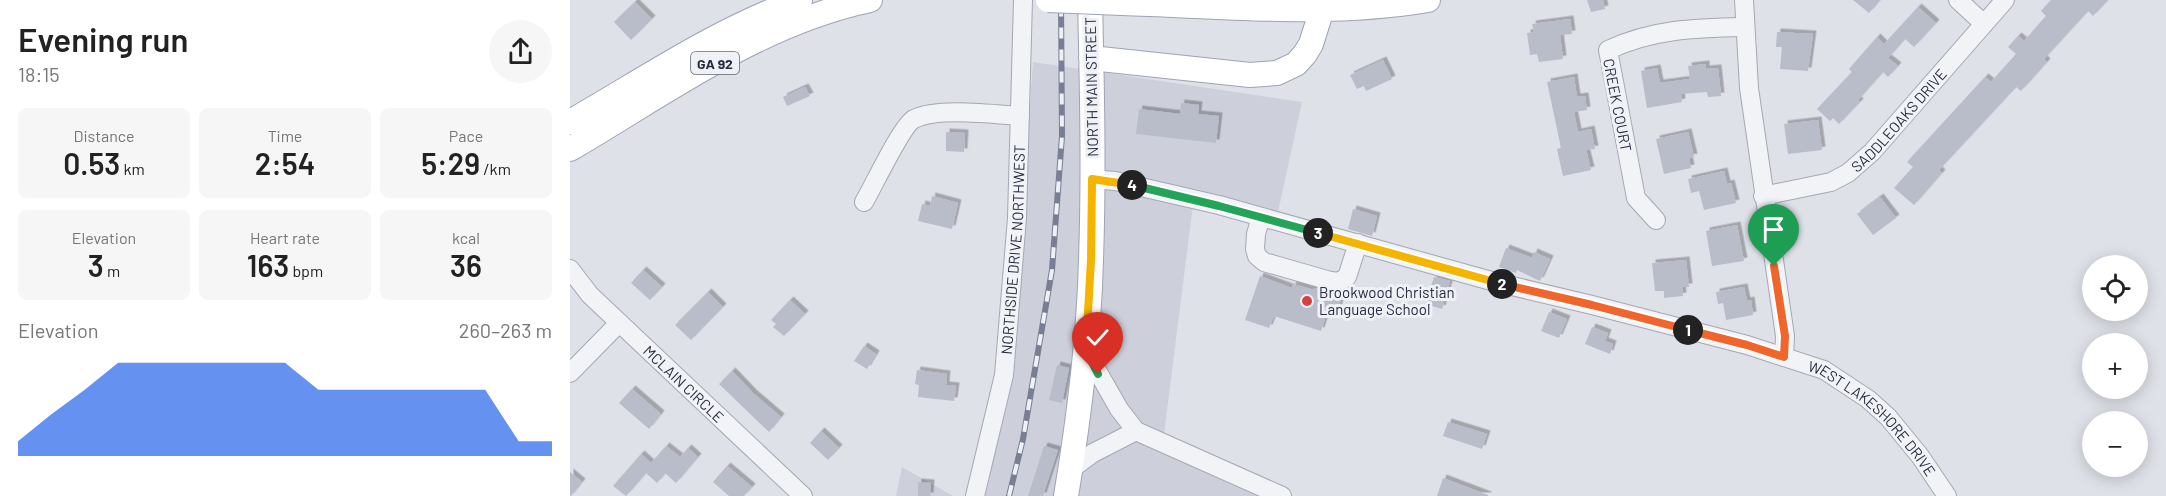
<!DOCTYPE html>
<html lang="en">
<head>
<meta charset="utf-8">
<style>
	:root { --surface:#fff; --page:#f6f6f6; --text:#222; --muted:#767676; --accent:#2563eb }
	body { margin:0; font-family:Barlow,sans-serif; background:var(--page); color:var(--text); height:100vh; display:flex; flex-direction:column; font-size:22px; white-space:nowrap }
	* { box-sizing:border-box; margin:0 }
	p { font-size:20px; color:var(--muted) }
	.icon { flex:none; width:33px; height:33px; fill:none; stroke:currentColor; stroke-width:2; stroke-linecap:round; stroke-linejoin:round }
	.map { position:relative; flex:1; overflow:hidden }
	.panel { display:flex; flex-direction:column; background:var(--surface); width:570px }
	.panel>* { flex:none }
	.controls { position:absolute; left:1512px; top:255px; display:grid; gap:12px }
	.controls a { display:grid; place-items:center; width:66px; height:66px; border-radius:50%; background:var(--surface); box-shadow:0 3px 15px #0003; font-size:30px }
	.pin { position:absolute; display:grid; place-items:center; width:51px; height:51px; color:#fff; margin:-62px -26px; border-radius:50% 50% 50% 0; rotate:-45deg; box-shadow:0 0 6px #0007 }
	.pin .icon { rotate:45deg }
	.km { position:absolute; width:30px; height:30px; margin:-15px; border-radius:50%; background:#222; color:#fff; font-size:16px; line-height:30px; text-align:center }
	.round { display:grid; place-items:center; flex:none; width:63px; height:63px; border-radius:32px; background:var(--page) }
	.summary { display:flex; align-items:center; justify-content:space-between; height:102px; padding:0 18px }
	h1 { font-size:33px; font-weight:600; line-height:45px }
	.stats { display:grid; grid-template-columns:repeat(3,1fr); gap:9px; height:102px; padding:6px 18px }
	.stats div { display:grid; align-content:center; border-radius:9px; background:var(--page); text-align:center }
	.stats b { font-size:30px; font-weight:600 }
	.stats small { font-size:16px; font-weight:400 }
	.stats p { font-size:16px }
	.chart { height:168px; padding:12px 18px }
	.chart p { display:flex; justify-content:space-between }
	.chart svg { width:100%; height:108px; margin-top:6px; fill:var(--accent); opacity:.7 }
	main { display:flex; flex:1; min-height:0 }
	.map>svg:first-child { display:block }
	.built { fill:#cdd0db }
	.building { fill:#b9bcc9; filter:url(#shadow) }
	.lines { fill:none; stroke-linecap:round; stroke-linejoin:round }
	.minor-casing { stroke:#a4a7b3; stroke-width:20 }
	.major-casing { stroke:#9ea3b5; stroke-width:26 }
	.minor { stroke:#f2f3f7; stroke-width:18 }
	.major { stroke:#fff; stroke-width:24 }
	.rail-casing { stroke:#787e93; stroke-width:6 }
	.rail { stroke:#eff1f6; stroke-width:4; stroke-dasharray:11; stroke-linecap:butt }
	.major-bridge-casing { stroke:#9ea3b5; stroke-width:26; stroke-linecap:butt }
	.major-bridge { stroke:#fff; stroke-width:24 }
	.split-1-casing { stroke:#fff; stroke-width:12 }
	.split-2-casing { stroke:#fff; stroke-width:12 }
	.split-3-casing { stroke:#fff; stroke-width:12 }
	.split-4-casing { stroke:#fff; stroke-width:12 }
	.split-5-casing { stroke:#fff; stroke-width:12 }
	.split-6-casing { stroke:#fff; stroke-width:12 }
	.split-1 { stroke:#f0652b; stroke-width:8 }
	.split-2 { stroke:#f0652b; stroke-width:8 }
	.split-3 { stroke:#f5b400; stroke-width:8 }
	.split-4 { stroke:#22a559; stroke-width:8 }
	.split-5 { stroke:#f5b400; stroke-width:8 }
	.split-6 { stroke:#22a559; stroke-width:8 }
	.poi-dot { fill:#d3433f; stroke:#eff1f6; stroke-width:2 }
	.labels { text-anchor:middle; dominant-baseline:central; stroke-width:6; stroke-linejoin:round; paint-order:stroke }
	.shield { fill:#eff1f6; stroke:#636777; stroke-width:1.5 }
	.shield-label { font-size:14px; font-weight:bold; fill:#272c41 }
	.street-label { font-size:15px; fill:#272c41; stroke:#eff1f6 }
	.poi-label { font-size:15px; fill:#272c41; stroke:#eff1f6; text-anchor:start }
</style>
</head>
<body>
<main>
<section class="panel">
<div class="summary"><div><h1>Evening run</h1><p>18:15</p></div><a class="round"><svg class="icon" aria-label="share" viewBox="0 0 24 24"><path d="M12 15V3M7 8l5-5 5 5M5 13v7h14v-7"/></svg></a></div>
<div class="stats">
<div><p>Distance</p><b>0.53<small> km</small></b></div>
<div><p>Time</p><b>2:54</b></div>
<div><p>Pace</p><b>5:29<small> /km</small></b></div>
</div>
<div class="stats">
<div><p>Elevation</p><b>3<small> m</small></b></div>
<div><p>Heart rate</p><b>163<small> bpm</small></b></div>
<div><p>kcal</p><b>36</b></div>
</div>
<div class="chart"><p><span>Elevation</span>260–263 m</p>
<svg viewBox="0 0 160 44" preserveAspectRatio="none"><path d="M0 44V38L10 27L20 17L30 6L40 6L50 6L60 6L70 6L80 6L90 17L100 17L110 17L120 17L130 17L140 17L150 38L160 38V44z"/></svg>
</div>
</section>
<div class="map">
<svg width="1596" height="496" viewBox="0 0 1596 496">
	<defs>
		<filter id="shadow"><feDropShadow dx="3.5" dy="-3.5" stdDeviation="0" flood-color="#0004"/></filter>
	</defs>
	<rect width="100%" height="100%" fill="#dfe1e9"/>
	<!-- built -->
	<path class="built" d="M463,62L732,102L708,212L625,189L592,450L696,496H408L453,204Z
		M332,467L383,496H326Z"/>
	<!-- building -->
	<path class="building" d="M1017,0H1033L1035,9L1021,12Z
		M1283,0H1310L1299,13Z
		M1481,0H1538L1523,16L1518,11L1474,59L1477,62L1451,91L1446,87L1369,170L1372,173L1344,205L1324,188L1343,167L1337,162L1415,77L1421,82L1446,54L1438,47L1448,36L1454,41L1476,16L1471,11Z
		M65,2L82,19L61,40L44,22Z
		M1348,7L1366,23L1344,47L1335,39L1318,58L1328,66L1318,77L1313,72L1288,100L1290,102L1269,124L1263,118L1260,121L1247,109L1282,72L1279,69L1307,37L1314,44Z
		M1000,19L1002,34L990,35L993,59L969,62L967,54L960,55L957,33L964,32L962,24Z
		M1207,32L1243,34L1238,71L1210,69L1212,47H1206Z
		M813,60L822,79L796,91L794,86L787,89L780,75Z
		M1136,64V69L1148,68L1151,96L1138,97L1137,92L1111,94L1112,102L1077,108L1071,71L1087,68L1090,83L1120,79L1118,66Z
		M1004,77L1007,97L1015,96L1017,110L1004,112L1008,132L1021,129L1025,149L1016,150L1021,170L993,176L987,149L991,148L977,82Z
		M235,87L240,96L217,106L213,97Z
		M611,103L629,105L628,114L649,116L646,143L566,134L569,109L610,114Z
		M1248,120L1252,150L1218,154L1214,124Z
		M376,132L395,133L394,152L376,151Z
		M1118,132L1124,157L1119,158L1121,168L1094,174L1086,139Z
		M1154,171L1157,184L1161,183L1166,203L1134,210L1129,191L1121,193L1118,179Z
		M362,196L388,203L382,229L348,221L352,204L360,206Z
		M1310,197L1326,218L1303,235L1287,214Z
		M783,209L807,216L802,236L778,229Z
		M1167,225L1174,261L1142,266L1136,231Z
		M936,248L962,258L964,252L980,259L970,281L947,270L946,273L929,267Z
		M1116,260L1119,287H1112L1113,296L1094,298V291H1085L1082,263Z
		M73,270L92,287L80,300L61,283Z
		M690,276L722,288L723,284L744,290V288L773,294L768,309L759,306L751,331L704,316L699,328L675,320Z
		M864,277L880,281L872,309L855,304Z
		M1174,287L1177,301L1181,300L1183,315L1156,320L1153,303L1148,304L1146,292Z
		M138,292L153,307L121,340L105,325Z
		M220,300L235,314L214,336L203,327L206,324L201,320Z
		M979,312L997,319L989,338L971,331Z
		M1022,327L1038,333L1035,341L1043,344L1040,354L1015,344Z
		M294,346L306,354L297,369L284,361Z
		M487,365L499,368L492,403L479,400Z
		M347,370L377,374L376,385L386,386L384,401L348,397L349,385L345,384Z
		M162,371L184,394L211,417L199,432L149,384Z
		M62,389L91,414L79,429L49,403Z
		M878,422L917,434L912,449L873,436Z
		M251,431L269,448L258,460L240,443Z
		M96,446L110,457L118,448L128,457L106,483L95,473L87,483L76,473L56,496L43,486L71,454L81,463Z
		M474,446L488,450L473,496H458Z
		M157,466L182,487L174,496H159L143,482Z
		M0,472L12,482L1,496H0Z
		M873,478L918,495V496H867Z
		M348,482L361,483L360,496H348Z"/>
	<g class="lines">
		<!-- minor casing -->
		<g class="minor-casing">
			<g id="minor">
				<path d="M1174,0L1179,88L1215,336L1214,357"/>
				<path d="M1388,0L1414,24"/>
				<path id="s1" d="M522,179L545,181L649,205L925,282L1022,305L1177,345L1254,370L1298,399L1318,417L1350,456L1377,496"/>
				<path id="s2" d="M1193,196L1261,182L1278,173L1302,152L1435,0"/>
				<path d="M294,202C303,187 332,125 344,119C366,107 423,114 450,116"/>
				<path d="M691,217L686,234L685,249L687,256L694,262L757,280L768,282L777,277L788,243"/>
				<path d="M1086,220L1066,198L1038,50C1083,29 1125,28 1174,27"/>
				<path id="s3" d="M0,269L20,295L233,496"/>
				<path d="M516,351L549,409L566,431L712,496"/>
				<path d="M0,373L49,323"/>
				<path d="M500,470L523,453L566,431"/>
				<path id="s4" d="M405,496L434,375L447,218L453,0"/>
			</g>
		</g>
		<!-- major casing -->
		<g class="major-casing">
			<path id="major" d="M552,3C652,6 759,17 858,0
				M521,58L680,75L707,73L726,64L735,54L741,44L752,9
				M0,122C75,79 148,29 230,0
				M0,149C96,93 190,23 300,0
				M496,496C509,418 519,339 521,260C524,173 522,87 520,0"/>
		</g>
		<!-- minor -->
		<use href="#minor" class="minor"/>
		<!-- major -->
		<use href="#major" class="major"/>
		<!-- rail casing -->
		<g class="rail-casing">
			<path id="rail" d="M439,496L453,439L482,270L492,136L491,0"/>
		</g>
		<!-- rail -->
		<use href="#rail" class="rail"/>
		<!-- major-bridge casing -->
		<g class="major-bridge-casing">
			<path id="major-bridge" d="M478,0L552,3"/>
		</g>
		<!-- major-bridge -->
		<use href="#major-bridge" class="major-bridge"/>
	</g>
	<g class="lines">
		<!-- split-1 casing -->
		<g class="split-1-casing">
			<path id="split-1" d="M1118,330L1177,345L1214,357L1215,336L1204,266"/>
		</g>
		<!-- split-2 casing -->
		<g class="split-2-casing">
			<path id="split-2" d="M932,284L1022,305L1118,330"/>
		</g>
		<!-- split-3 casing -->
		<g class="split-3-casing">
			<path id="split-3" d="M748,233L932,284"/>
		</g>
		<!-- split-4 casing -->
		<g class="split-4-casing">
			<path id="split-4" d="M562,185L649,206L748,233"/>
		</g>
		<!-- split-5 casing -->
		<g class="split-5-casing">
			<path id="split-5" d="M517,329L521,260L522,179L562,185"/>
		</g>
		<!-- split-6 casing -->
		<g class="split-6-casing">
			<path id="split-6" d="M517,329L516,351L528,374"/>
		</g>
		<!-- split-1 -->
		<use href="#split-1" class="split-1"/>
		<!-- split-2 -->
		<use href="#split-2" class="split-2"/>
		<!-- split-3 -->
		<use href="#split-3" class="split-3"/>
		<!-- split-4 -->
		<use href="#split-4" class="split-4"/>
		<!-- split-5 -->
		<use href="#split-5" class="split-5"/>
		<!-- split-6 -->
		<use href="#split-6" class="split-6"/>
	</g>
	<!-- markers -->
	<circle class="poi-dot" cx="737" cy="301" r="6"/>
	<g class="labels">
		<!-- shield labels -->
		<rect class="shield" x="121" y="52" width="48" height="22" rx="4.5"/>
		<g class="shield-label">
			<text x="145" y="63">GA 92</text>
		</g>
		<!-- street labels -->
		<g class="street-label">
			<text transform="translate(521 87) rotate(-91)">NORTH MAIN STREET</text>
			<text transform="translate(1048 105) rotate(79)">CREEK COURT</text>
			<text stroke="none"><textPath href="#s2" startOffset="162">SADDLEOAKS DRIVE</textPath></text>
			<text stroke="none"><textPath href="#s4" startOffset="250">NORTHSIDE DRIVE NORTHWEST</textPath></text>
			<text stroke="none"><textPath href="#s3" startOffset="162">MCLAIN CIRCLE</textPath></text>
			<text stroke="none"><textPath href="#s1" startOffset="825">WEST LAKESHORE DRIVE</textPath></text>
		</g>
		<!-- poi labels -->
		<g class="poi-label">
			<text x="749" y="292">Brookwood Christian<tspan x="749" dy="17">Language School</tspan></text>
		</g>
	</g>
</svg>
<div class="controls">
<a><svg class="icon" aria-label="locate" viewBox="0 0 24 24"><circle cx="12" cy="12" r="6"/><path d="M12 2v4M12 18v4M2 12h4M18 12h4"/></svg></a>
<a>+</a>
<a>−</a>
</div>
<div class="pin" style="left:1204px;top:266px;background:#1e9e55"><svg class="icon" aria-label="arrive" viewBox="0 0 24 24"><path d="M6 21V4h12l-3 4 3 4H6"/></svg></div>
<div class="pin" style="left:528px;top:374px;background:#d93025"><svg class="icon" aria-label="check" viewBox="0 0 24 24"><path d="M5 12l5 5 9-10"/></svg></div>
<b class="km" style="left:1118px;top:330px">1</b>
<b class="km" style="left:932px;top:284px">2</b>
<b class="km" style="left:748px;top:233px">3</b>
<b class="km" style="left:562px;top:185px">4</b>
</div>
</main>
</body>
</html>
